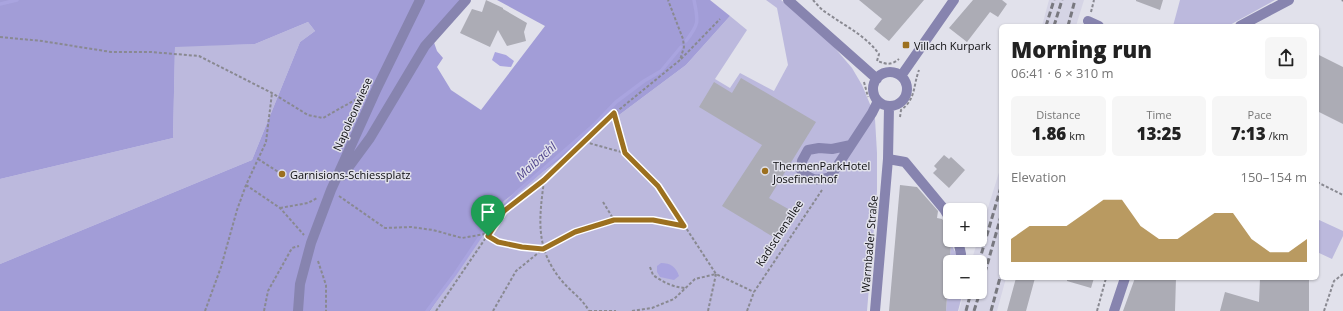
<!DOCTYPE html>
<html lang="en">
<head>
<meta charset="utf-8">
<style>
	:root { --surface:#fff; --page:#f6f6f6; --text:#222; --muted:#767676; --accent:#9c701f }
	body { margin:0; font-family:"Open Sans",sans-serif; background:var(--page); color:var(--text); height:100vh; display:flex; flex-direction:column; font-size:15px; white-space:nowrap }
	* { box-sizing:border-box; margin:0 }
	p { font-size:13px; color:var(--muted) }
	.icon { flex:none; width:22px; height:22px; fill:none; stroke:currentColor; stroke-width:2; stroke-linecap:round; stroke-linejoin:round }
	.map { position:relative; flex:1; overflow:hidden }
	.panel { position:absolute; left:999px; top:24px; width:320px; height:256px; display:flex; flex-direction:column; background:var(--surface); border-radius:6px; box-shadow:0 1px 3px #0004 }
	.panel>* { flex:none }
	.tools { position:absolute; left:943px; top:203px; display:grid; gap:8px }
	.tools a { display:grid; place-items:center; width:44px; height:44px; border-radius:6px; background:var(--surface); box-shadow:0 1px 3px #0004; font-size:20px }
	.pin { position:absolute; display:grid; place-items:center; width:34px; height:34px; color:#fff; margin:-41px -17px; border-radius:50% 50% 50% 0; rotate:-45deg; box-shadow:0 0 4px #0007 }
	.pin .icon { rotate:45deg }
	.round { display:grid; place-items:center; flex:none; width:42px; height:42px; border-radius:6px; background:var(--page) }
	.headline { display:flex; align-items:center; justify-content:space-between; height:68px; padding:0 12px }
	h1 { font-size:22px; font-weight:800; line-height:30px }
	.metrics { display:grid; grid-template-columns:repeat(3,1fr); gap:6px; height:68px; padding:4px 12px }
	.metrics div { display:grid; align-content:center; border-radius:6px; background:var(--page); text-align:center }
	.metrics b { font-size:17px; font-weight:800 }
	.metrics small { font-size:11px; font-weight:400 }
	.metrics p { font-size:11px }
	.chart { height:112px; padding:8px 12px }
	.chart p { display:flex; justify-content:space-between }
	.chart svg { width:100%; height:72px; margin-top:4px; fill:var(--accent); opacity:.7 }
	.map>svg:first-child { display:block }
	.built { fill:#d5d4e5 }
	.green { fill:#bcb9dd }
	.forest { fill:#a29dd7 }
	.water { fill:#a9a4df }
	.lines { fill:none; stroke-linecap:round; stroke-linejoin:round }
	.stream { stroke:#a9a4df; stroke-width:3.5 }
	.building { fill:#acacb5 }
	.path { stroke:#898991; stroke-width:2; stroke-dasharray:3 2; stroke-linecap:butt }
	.minor { stroke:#8784af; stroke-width:10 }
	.rail { stroke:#78787f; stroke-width:3; stroke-dasharray:6 3; stroke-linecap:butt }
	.route-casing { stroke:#fff; stroke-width:8 }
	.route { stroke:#9c701f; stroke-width:5 }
	.poi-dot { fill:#9c701f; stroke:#e1e1eb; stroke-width:1.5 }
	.labels { text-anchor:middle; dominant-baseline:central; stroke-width:3; stroke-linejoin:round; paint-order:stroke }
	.poi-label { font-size:11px; fill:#0c0c0f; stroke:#e1e1eb; text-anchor:start }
	.street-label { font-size:11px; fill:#0c0c0f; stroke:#e1e1eb }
	.water-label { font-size:12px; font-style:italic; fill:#52478e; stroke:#e1e1eb }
</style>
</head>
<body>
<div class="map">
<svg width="1343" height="311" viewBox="0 0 1343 311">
	<rect width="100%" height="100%" fill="#e1e1eb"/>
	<!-- built -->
	<path class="built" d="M1049,0H1084L1076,26H1042Z
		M1001,166V278H1006L997,311H959L964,292H980V262H971L978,240H980V233Z"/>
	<!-- green -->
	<path class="green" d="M766,0H781L822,33L852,68L862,85L872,109L875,119L877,153V191L867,311H430L504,201L686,65L730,16L747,30L715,79L730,88L740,73L774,91L788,65L777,8Z
		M1180,0H1275L1228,26H1173Z
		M308,22L315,31L300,42L252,160L0,264V179L173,138L175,46L255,44Z
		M1317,219L1343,231V236L1332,259L1317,252Z
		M951,243C955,254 959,257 969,262H950V292H963L958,311H946Z"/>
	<!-- forest -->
	<path class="forest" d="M0,0H461L431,34L437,51L443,58L437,67L451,90L481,110L545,26L497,0H710L730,16L686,65L504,201L430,311H0V264L252,160L300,42L315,31L308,22L255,44L175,47L173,138L0,179Z"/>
	<!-- water -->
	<path class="water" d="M495,52L506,55L514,61L511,67L500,66L492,60Z
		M661,263C671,263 676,267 679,276L674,280L660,277L657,272V266Z"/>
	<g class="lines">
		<!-- stream -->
		<path class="stream" d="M0,4L17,0
			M686,41C700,23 698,21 694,0
			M427,311L455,274L488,225L517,192L595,124L616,102L644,81L661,71L681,47"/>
	</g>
	<!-- building -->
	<path class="building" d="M486,0L503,8V9L527,23L524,32L526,41L507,46L498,30L490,47L460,33L472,9L482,12Z
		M859,0H924L889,41L874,29L882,19Z
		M973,0H1002L1007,4L998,17L990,12L967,42L949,28Z
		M1136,0H1163L1160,10L1136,1Z
		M1317,54L1343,67V124L1317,111Z
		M741,78L816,122L769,198L790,210L775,238L722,206L762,145L699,107L714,82L732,93Z
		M944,155L949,159L951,157L965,170L949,188L933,173L937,169L934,166Z
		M900,185L917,187L938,211L937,218L942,219L946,224L951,243L946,311H889Z
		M1016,278H1035L1026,311H1007Z
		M1067,278H1094L1091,288L1067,281Z
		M1135,278H1176L1175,311H1123Z
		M1260,278H1309V311H1220L1225,292L1259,302Z"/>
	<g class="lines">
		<!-- path -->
		<path class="path" d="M813,0C817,4 821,10 827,13C846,27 864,34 879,54L877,61C887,64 890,66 899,59
			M1342,0L1343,1
			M1091,12L1094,0
			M0,37L42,41L111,52H151L199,56L272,93L308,115L323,118L362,96
			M681,59L720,19
			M864,82L868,97
			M615,113L625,153
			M900,117L901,110C916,99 913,86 919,70
			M585,142L625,153L658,185L716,274L754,292
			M258,159L280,173
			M544,181C539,219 535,249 562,281C571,292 582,298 589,311
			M1317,182L1343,195
			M246,185L280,208L304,235
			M339,196L385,228L411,227L433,230L462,238L485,234C502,246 523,247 543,249
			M603,202L614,220
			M280,208L308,203L317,198
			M318,261L326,285V311
			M650,267L653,275C663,282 672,287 685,288
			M205,311L221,267L237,210L246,185L266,142L272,93
			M264,311L268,291L292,248L299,246
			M436,311L504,211L544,180L615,113L680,60L684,47L683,39L668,0
			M493,311L516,271L543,249L575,232L614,220H653L684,226
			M589,311H616
			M632,311L652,308L674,299L695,279L716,274
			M708,311L716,274
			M747,311L754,292L822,190
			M1097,311L1106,278
			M1324,311L1334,281L1343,274"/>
		<!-- minor -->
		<path class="minor" d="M788,0L877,79
			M1088,21L1099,26
			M1240,26L1289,0
			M873 89a17 17 0 1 1 34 0a17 17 0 1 1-34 0Z
			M901,76L954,0
			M851,145L832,149L819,148L808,150L802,161L801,170C810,181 817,181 830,177L872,113L878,101
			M888,159L905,162L944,209L950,219
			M342,176L370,138L425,46L466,0
			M958,240L961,254
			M298,311L300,284L311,243L331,190L377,88L420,0
			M875,311L888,159L889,107
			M1114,311L1125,278"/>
		<!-- rail -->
		<path class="rail" d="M1046,26L1054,0
			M1054,26L1062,0
			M1068,26L1075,0
			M979,262L1001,187
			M980,290L1001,216
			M966,311L971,292
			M974,311L980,292
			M991,311L1001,274"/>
	</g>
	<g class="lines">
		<!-- route casing -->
		<g class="route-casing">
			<path id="route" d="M614,113L625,153L658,186L684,226L653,220H614L575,232L543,249L522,247L498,242L488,236L504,211L544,180Z"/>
		</g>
		<!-- route -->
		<use href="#route" class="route"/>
	</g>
	<!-- markers -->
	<g class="poi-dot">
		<rect x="902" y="41" width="8" height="8" rx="2"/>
		<circle cx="765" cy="171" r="4"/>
		<circle cx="282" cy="174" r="4"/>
	</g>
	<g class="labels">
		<!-- poi labels -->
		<g class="poi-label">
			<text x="914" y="45">Villach Kurpark</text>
			<text x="773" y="165">ThermenParkHotel<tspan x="773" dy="13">Josefinenhof</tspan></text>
			<text x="290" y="174">Garnisions-Schiessplatz</text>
		</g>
		<!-- street labels -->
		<g class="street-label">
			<text transform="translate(352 114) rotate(-66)">Napoleonwiese</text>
			<text transform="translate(779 233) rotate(-57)">Kadischenallee</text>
			<text transform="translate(869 244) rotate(-85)">Warmbader Straße</text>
		</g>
		<!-- water labels -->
		<g class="water-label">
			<text transform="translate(536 161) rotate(-42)">Maibachl</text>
		</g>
	</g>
</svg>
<div class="tools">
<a>+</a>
<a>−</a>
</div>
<div class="pin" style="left:488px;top:236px;background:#1e9e55"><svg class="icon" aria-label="arrive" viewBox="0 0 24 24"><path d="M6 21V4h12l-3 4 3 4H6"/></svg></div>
<section class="panel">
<div class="headline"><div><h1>Morning run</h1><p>06:41 · 6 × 310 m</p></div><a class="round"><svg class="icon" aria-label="share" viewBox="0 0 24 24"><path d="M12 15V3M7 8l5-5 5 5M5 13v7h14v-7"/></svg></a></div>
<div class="metrics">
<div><p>Distance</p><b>1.86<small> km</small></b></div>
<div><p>Time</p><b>13:25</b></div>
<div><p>Pace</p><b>7:13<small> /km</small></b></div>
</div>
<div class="chart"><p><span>Elevation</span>150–154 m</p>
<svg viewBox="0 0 160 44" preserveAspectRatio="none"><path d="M0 44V30L10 22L20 22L30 22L40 14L50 6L60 6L70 22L80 30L90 30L100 22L110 14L120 14L130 30L140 38L150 38L160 30V44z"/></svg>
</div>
</section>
</div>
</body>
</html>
